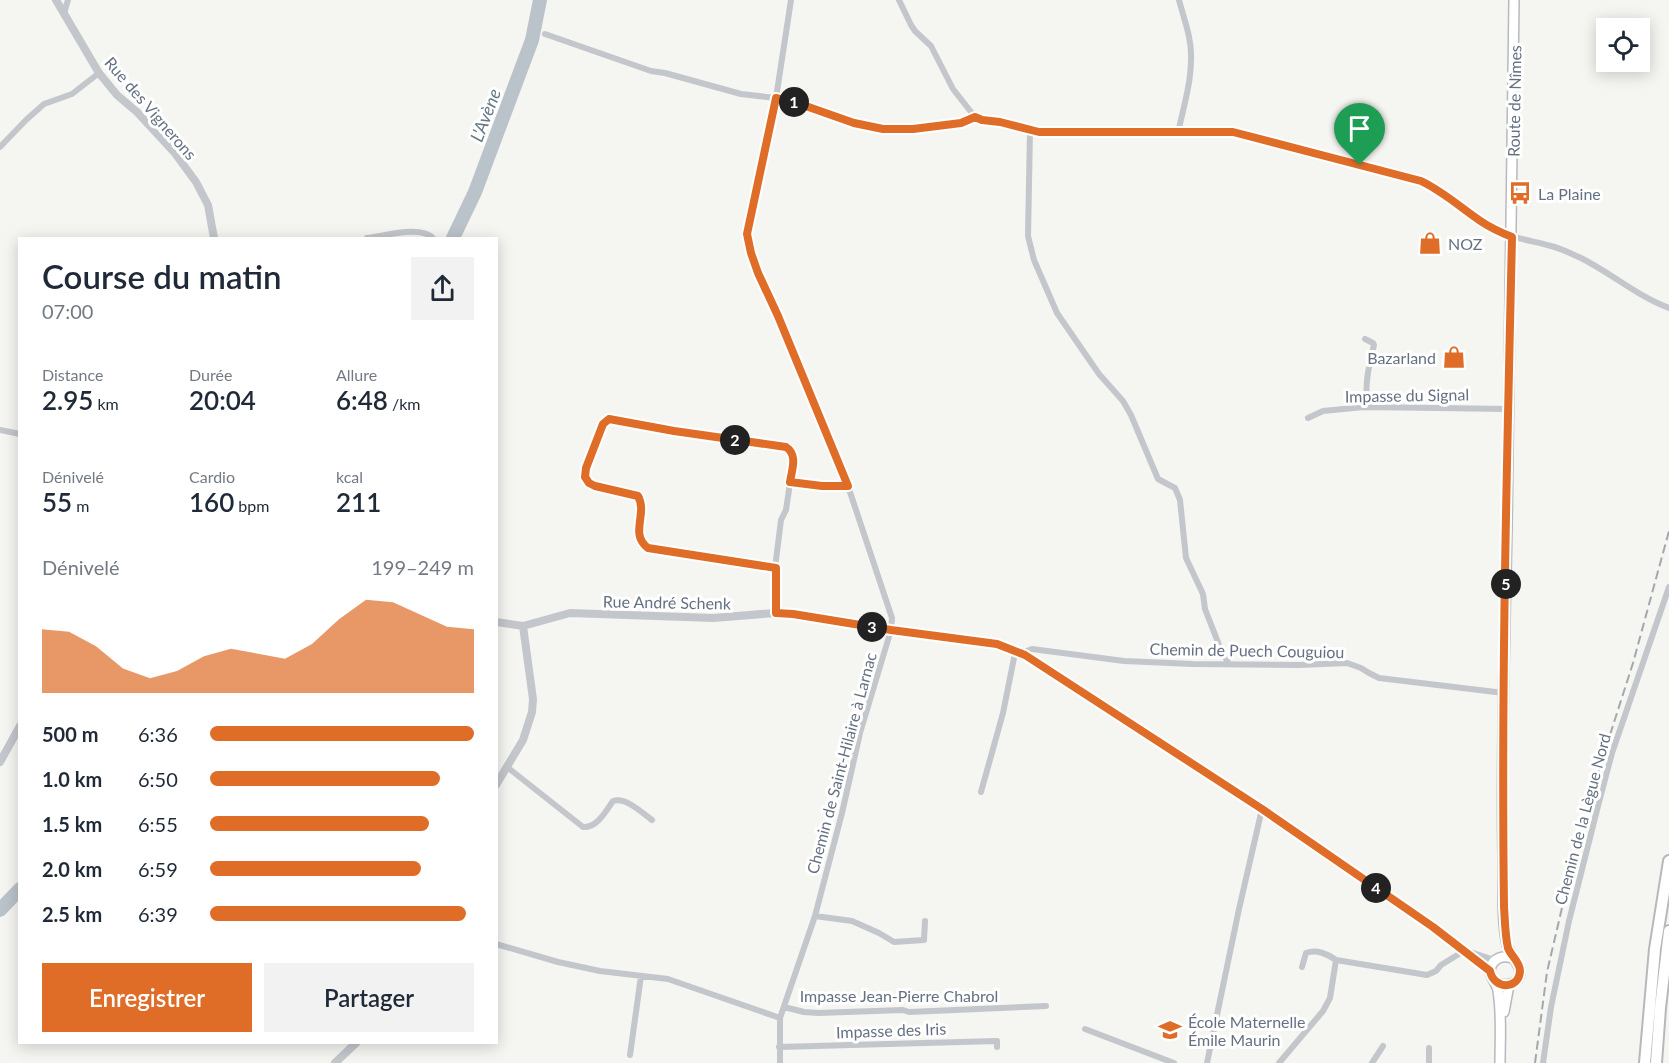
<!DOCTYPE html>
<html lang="fr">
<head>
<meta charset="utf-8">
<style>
	:root { --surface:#fff; --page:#f2f2f3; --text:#1f2937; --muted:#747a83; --accent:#df6d28 }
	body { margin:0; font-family:Lato,sans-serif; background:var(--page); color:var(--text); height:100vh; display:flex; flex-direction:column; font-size:22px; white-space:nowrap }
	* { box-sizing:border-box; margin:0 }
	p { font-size:20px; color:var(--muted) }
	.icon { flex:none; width:33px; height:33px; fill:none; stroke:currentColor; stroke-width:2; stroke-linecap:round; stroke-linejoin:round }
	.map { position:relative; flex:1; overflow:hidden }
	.panel { position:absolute; left:18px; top:237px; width:480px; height:807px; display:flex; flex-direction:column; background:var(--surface); border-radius:0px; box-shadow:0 3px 15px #0003 }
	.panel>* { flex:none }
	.buttons { position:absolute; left:1596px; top:18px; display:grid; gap:12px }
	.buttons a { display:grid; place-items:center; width:54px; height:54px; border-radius:0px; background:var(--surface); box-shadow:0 3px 15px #0003; font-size:30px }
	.pin { position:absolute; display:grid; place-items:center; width:51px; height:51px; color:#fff; margin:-62px -26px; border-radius:50% 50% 50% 0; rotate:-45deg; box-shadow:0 0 6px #0007 }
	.pin .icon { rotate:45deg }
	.km { position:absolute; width:30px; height:30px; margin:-15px; border-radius:50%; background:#222; color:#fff; font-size:16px; line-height:30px; text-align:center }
	.round { display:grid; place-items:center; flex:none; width:63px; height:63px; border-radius:0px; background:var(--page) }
	.head { display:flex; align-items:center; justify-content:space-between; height:102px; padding:0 24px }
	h1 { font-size:33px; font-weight:600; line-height:45px }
	.metrics { display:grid; grid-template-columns:repeat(3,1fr); gap:9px; height:102px; padding:6px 24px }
	.metrics div { display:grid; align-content:center }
	.metrics b { font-size:26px; font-weight:600 }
	.metrics small { font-size:16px; font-weight:400 }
	.metrics p { font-size:16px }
	.chart { height:168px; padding:12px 24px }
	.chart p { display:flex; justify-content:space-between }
	.chart svg { width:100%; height:108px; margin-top:6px; fill:var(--accent); opacity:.7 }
	.action { display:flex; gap:12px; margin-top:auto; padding:12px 24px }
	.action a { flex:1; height:69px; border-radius:0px; background:var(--accent); color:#fff; font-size:24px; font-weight:600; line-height:69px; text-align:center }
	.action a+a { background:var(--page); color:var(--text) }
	ul { padding:0 24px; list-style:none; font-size:20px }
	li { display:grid; grid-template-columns:96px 72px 1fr; align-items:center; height:45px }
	li i { height:15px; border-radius:8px; background:var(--accent) }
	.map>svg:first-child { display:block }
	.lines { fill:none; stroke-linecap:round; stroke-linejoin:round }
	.river { stroke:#bac3c9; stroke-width:14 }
	.secondary-casing { stroke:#b6b9be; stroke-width:12 }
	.trunk-casing { stroke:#b6b8bc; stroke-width:14 }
	.minor { stroke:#c3c6ca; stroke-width:6 }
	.tertiary { stroke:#c3c6ca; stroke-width:8 }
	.secondary { stroke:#fff; stroke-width:9 }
	.trunk { stroke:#fff; stroke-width:10 }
	.rail { stroke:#a4a8ae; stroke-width:2; stroke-dasharray:9 4.5; stroke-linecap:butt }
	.route-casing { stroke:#fff; stroke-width:12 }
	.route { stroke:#df6d28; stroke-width:8 }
	.labels { text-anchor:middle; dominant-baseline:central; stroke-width:6; stroke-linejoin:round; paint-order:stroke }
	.street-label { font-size:16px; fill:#657182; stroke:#fff }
	.poi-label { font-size:16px; fill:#657182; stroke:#fff; text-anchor:start }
	.water-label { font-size:18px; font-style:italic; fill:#667986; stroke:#fff }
</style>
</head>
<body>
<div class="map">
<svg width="1669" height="1063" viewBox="0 0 1669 1063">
	<rect width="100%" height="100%" fill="#f5f5f2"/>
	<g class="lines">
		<!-- river -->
		<path class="river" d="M453,238L475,192L532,40L540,0
			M0,910L20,889"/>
		<!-- secondary casing -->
		<g class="secondary-casing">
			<path id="secondary" d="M1497,983C1507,987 1519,984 1520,972C1520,964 1510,955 1507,945C1501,916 1504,884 1503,854C1501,745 1505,635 1507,526C1510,350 1513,175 1514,0
				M1504,1012L1509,985
				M1500,1063C1500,1039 1502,1015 1498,991C1497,983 1490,978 1490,970C1492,958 1503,955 1512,958"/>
		</g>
		<!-- trunk casing -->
		<g class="trunk-casing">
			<path id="trunk" d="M1645,1063L1655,949L1669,861
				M1656,1063L1660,1008L1669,931"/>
		</g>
		<!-- minor -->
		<path class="minor" d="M899,0L911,25L915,31L931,46L953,89L975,117
			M64,13L68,0
			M545,34L651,71L665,73L741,94L776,98L800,104L854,123L883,129H913L961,123L975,117L1039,132H1233L1249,136L1421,181C1449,194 1465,213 1490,227C1509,238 1530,240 1551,246C1561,248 1571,254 1581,258C1611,273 1637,296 1669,308
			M1030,130L1028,236L1034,260L1057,313L1099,374L1123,401L1131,415L1158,479L1175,488L1180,500L1186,558L1203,594L1205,609L1221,650L1229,664
			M1178,133C1183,109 1191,84 1191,59C1192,39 1184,19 1179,0
			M0,147L26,120L44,104L72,94L99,73
			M367,238C385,236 420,225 433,238
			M1365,339L1373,343L1374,345C1368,369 1365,383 1367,407
			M1308,418L1323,411L1364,407L1508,409
			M0,430L20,434
			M791,482L822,486H848
			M775,613V568L781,520L786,510L794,456L791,450L787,447L674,431L617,420L609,419L603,424L586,468L585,476L589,483L595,486L637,496C648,514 629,534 648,548L775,568
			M1025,655L1027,651L1032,649L1124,661L1193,664L1299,665L1347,663L1361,668L1369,673L1379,678L1504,693
			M507,767L583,827C597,828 606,811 613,801C626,797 641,812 652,820
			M981,792L1003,713L1014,658L1018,651
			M815,916L852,921L879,933L894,942L924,940L925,921
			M496,944L558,962L600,971L668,979L780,1018
			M1302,967L1306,953C1316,949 1328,954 1336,960L1427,975L1436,971L1441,965L1464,951
			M784,1007L804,1012L818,1013L903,1010L909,1012L1046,1006
			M1085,1029L1174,1063
			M779,1047L997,1041V1047
			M630,1055L641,976
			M780,1063V1018L815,916L842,813L860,733L891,630L892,618L848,486L778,316L758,273L751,253L747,234L776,98L791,0
			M1207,1063L1239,909L1262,809
			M1279,1063L1323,1011L1330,998L1336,960
			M1372,1063L1383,1046
			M1429,1063V1048
			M1543,1063L1551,1007L1569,921L1598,806L1612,753L1669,587"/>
		<!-- tertiary -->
		<path class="tertiary" d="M56,0L99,73L117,95L137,112L174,152L196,182L208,205L214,238
			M496,622L523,626L570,613L713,618L775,613L793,614L891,630L997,644L1018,651L1077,687L1262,809L1433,927L1490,971
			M0,762L20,726
			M496,785L523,740L532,712L533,699L523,626
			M1470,953L1494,961
			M335,1063L357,1042"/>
		<!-- secondary -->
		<use href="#secondary" class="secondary"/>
		<!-- trunk -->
		<use href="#trunk" class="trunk"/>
		<!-- rail -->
		<path class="rail" d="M1535,1063L1547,972L1572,865L1601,763L1633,663L1669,531"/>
	</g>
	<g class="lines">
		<!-- route casing -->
		<g class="route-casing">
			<path id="route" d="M776,98L800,104L854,123L883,129H913L961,123L975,117L982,120L1000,122L1039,132H1233L1421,181C1444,192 1461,208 1482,222C1491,228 1502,233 1512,237C1507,460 1501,684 1504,907C1505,920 1505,935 1508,948C1511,956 1520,962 1520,971C1519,990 1494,990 1490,971L1433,927L1262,809L1025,655L997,644L891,630L793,614L776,613V568L648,548C629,534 648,514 638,496L595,486L589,483L585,477L586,468L603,424L609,419L674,431L786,447C798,455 792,469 790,482L822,486H848L778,316L758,273L751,253L747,234Z"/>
		</g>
		<!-- route -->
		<use href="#route" class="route"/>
	</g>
	<!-- icons -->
	<defs>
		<g id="bus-bare" transform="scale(1.8)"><path d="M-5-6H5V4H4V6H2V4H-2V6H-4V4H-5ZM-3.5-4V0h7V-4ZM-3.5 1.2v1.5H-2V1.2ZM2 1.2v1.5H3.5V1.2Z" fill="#df6d28" stroke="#fff" stroke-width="2.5" paint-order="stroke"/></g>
		<g id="shop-bare" transform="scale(1.8)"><path d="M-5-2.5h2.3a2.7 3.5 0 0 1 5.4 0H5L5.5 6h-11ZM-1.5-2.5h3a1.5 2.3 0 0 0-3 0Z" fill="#df6d28" stroke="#fff" stroke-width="2.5" paint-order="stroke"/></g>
		<g id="school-bare" transform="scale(1.8)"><path d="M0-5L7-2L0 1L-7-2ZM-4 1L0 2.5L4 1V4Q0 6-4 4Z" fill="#df6d28" stroke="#fff" stroke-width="2.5" paint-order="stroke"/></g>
	</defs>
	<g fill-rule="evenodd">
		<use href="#bus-bare" x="1520" y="193"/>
		<use href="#shop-bare" x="1430" y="243"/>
		<use href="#shop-bare" x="1454" y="357"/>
		<use href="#school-bare" x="1170" y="1030"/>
	</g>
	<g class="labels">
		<!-- street labels -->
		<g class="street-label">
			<text transform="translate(1514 101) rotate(-89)">Route de Nîmes</text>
			<text transform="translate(151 108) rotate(49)">Rue des Vignerons</text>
			<text transform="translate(1407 395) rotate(-1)">Impasse du Signal</text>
			<text transform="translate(667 602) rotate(1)">Rue André Schenk</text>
			<text transform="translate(1247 650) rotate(1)">Chemin de Puech Couguiou</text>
			<text transform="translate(841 763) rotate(-75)">Chemin de Saint-Hilaire à Larnac</text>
			<text transform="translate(1582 819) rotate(-75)">Chemin de la Lègue Nord</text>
			<text x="899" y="995">Impasse Jean-Pierre Chabrol</text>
			<text transform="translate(891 1030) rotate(-2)">Impasse des Iris</text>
		</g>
		<!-- poi labels -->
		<g class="poi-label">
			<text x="1538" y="193">La Plaine</text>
			<text x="1448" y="243">NOZ</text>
			<text x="1436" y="357" text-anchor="end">Bazarland</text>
			<text x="1188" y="1021">École Maternelle<tspan x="1188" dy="18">Émile Maurin</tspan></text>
		</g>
		<!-- water labels -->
		<g class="water-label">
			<text transform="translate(485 115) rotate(-69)">L'Avène</text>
		</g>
	</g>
</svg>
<div class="buttons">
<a><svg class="icon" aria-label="locate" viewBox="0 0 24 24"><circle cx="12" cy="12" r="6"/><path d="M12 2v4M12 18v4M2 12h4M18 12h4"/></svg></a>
</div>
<div class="pin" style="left:1360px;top:165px;background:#1e9e55"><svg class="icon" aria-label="arrive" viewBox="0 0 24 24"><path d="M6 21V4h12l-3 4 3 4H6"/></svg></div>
<b class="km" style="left:794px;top:102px">1</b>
<b class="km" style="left:735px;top:440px">2</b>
<b class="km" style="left:872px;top:627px">3</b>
<b class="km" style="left:1376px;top:888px">4</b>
<b class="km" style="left:1506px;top:584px">5</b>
<section class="panel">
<div class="head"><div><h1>Course du matin</h1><p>07:00</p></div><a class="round"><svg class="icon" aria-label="share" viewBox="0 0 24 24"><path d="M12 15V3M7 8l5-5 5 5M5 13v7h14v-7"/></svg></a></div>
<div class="metrics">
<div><p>Distance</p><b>2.95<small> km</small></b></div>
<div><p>Durée</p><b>20:04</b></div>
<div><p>Allure</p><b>6:48<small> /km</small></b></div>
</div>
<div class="metrics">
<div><p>Dénivelé</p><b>55<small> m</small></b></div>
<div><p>Cardio</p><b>160<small> bpm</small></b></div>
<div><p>kcal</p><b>211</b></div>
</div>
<div class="chart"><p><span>Dénivelé</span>199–249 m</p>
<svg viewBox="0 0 160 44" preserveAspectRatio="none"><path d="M0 44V18L10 19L20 25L30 34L40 38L50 35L60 29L70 26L80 28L90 30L100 24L110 14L120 6L130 7L140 12L150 17L160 18V44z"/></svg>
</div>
<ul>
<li><b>500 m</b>6:36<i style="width:100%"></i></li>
<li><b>1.0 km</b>6:50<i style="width:87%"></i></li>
<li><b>1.5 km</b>6:55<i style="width:83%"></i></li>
<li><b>2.0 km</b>6:59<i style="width:80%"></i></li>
<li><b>2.5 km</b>6:39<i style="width:97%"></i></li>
</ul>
<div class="action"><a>Enregistrer</a><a>Partager</a></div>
</section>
</div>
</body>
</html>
